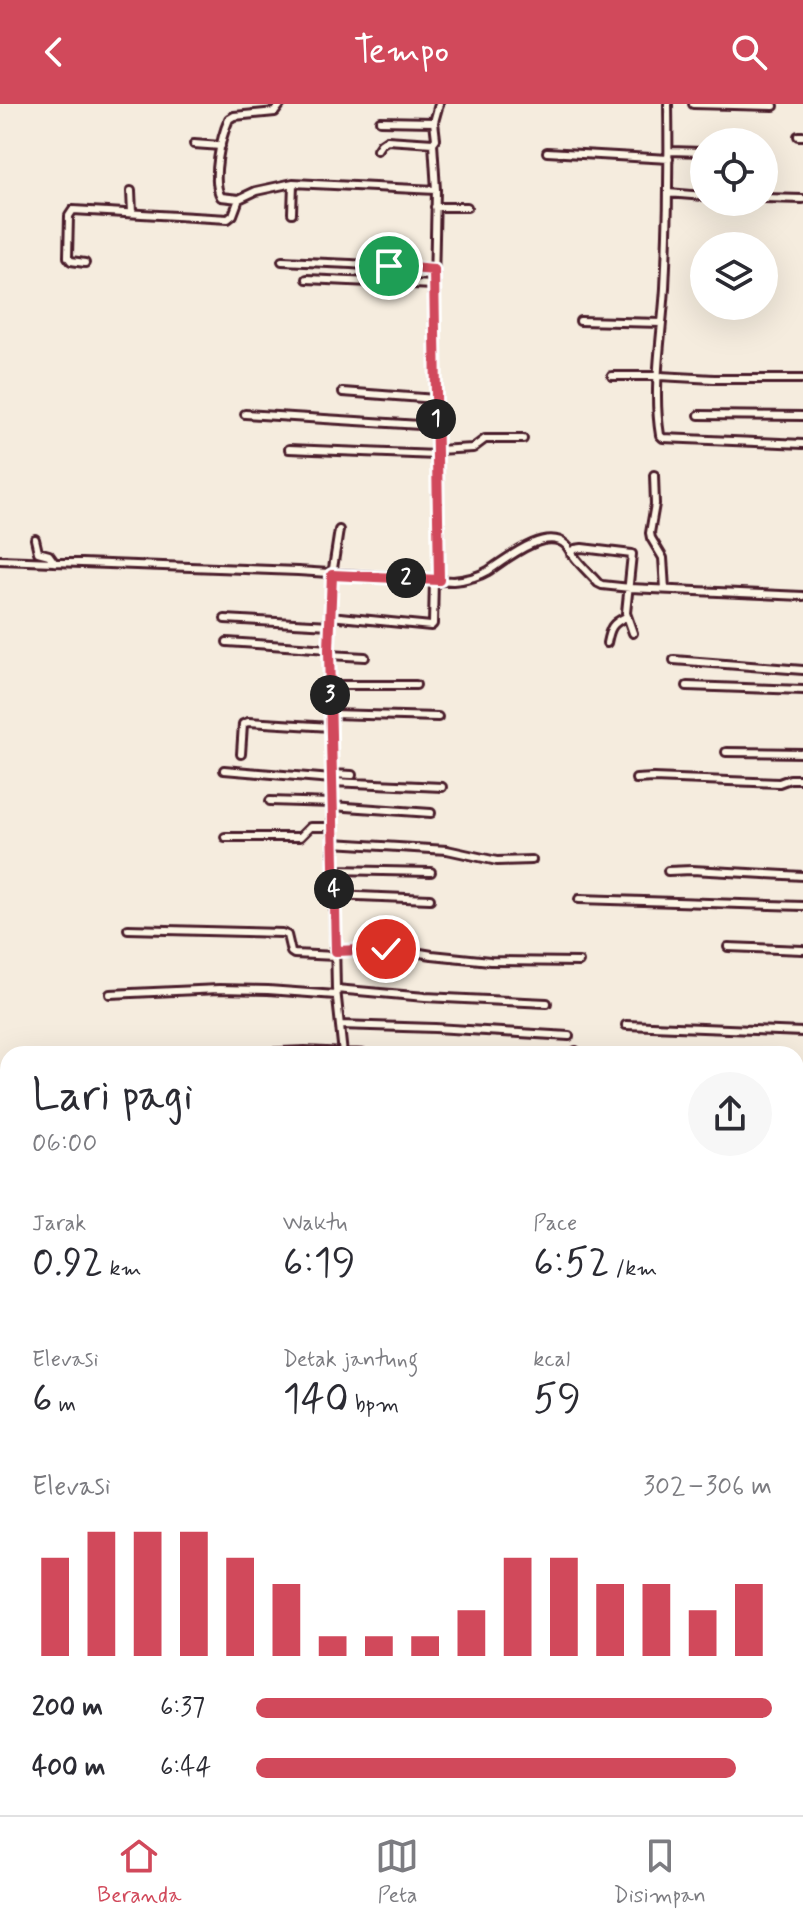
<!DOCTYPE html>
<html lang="id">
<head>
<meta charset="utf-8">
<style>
	:root { --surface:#fff; --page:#f7f7f7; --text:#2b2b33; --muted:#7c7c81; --line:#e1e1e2; --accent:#d1495b }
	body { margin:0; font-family:Mynerve,sans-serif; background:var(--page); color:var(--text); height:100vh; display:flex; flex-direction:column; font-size:30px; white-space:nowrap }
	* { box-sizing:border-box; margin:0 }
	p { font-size:26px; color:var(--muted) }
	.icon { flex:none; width:44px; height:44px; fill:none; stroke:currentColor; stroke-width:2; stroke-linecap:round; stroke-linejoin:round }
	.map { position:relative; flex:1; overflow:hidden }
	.panel { position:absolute; left:0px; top:942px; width:804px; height:770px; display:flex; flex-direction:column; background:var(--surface); border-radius:24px 24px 0 0; box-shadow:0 8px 32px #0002 }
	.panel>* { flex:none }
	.fabs { position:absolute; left:690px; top:24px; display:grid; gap:16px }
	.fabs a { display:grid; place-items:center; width:88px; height:88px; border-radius:50%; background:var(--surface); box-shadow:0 8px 32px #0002; font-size:40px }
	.pin { position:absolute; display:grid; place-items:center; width:68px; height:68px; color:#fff; margin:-34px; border:4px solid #fff; border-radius:50%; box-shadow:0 2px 8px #0007 }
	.km { position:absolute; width:40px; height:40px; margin:-20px; border-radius:50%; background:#222; color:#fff; font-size:22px; line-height:40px; text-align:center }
	.round { display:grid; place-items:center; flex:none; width:84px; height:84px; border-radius:42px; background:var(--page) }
	.head { display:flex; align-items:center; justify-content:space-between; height:136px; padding:0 32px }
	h1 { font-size:44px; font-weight:600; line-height:60px }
	.stats { display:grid; grid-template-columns:repeat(3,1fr); gap:12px; height:136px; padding:8px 32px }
	.stats div { display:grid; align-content:center }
	.stats b { font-size:40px; font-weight:600 }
	.stats small { font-size:22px; font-weight:400 }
	.stats p { font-size:22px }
	.chart { height:224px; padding:16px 32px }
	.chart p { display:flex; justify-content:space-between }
	.chart svg { width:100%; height:144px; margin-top:8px; stroke:var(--accent); stroke-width:6 }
	ul { padding:0 32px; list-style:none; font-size:26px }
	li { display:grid; grid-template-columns:128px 96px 1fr; align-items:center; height:60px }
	li i { height:20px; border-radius:10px; background:var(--accent) }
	header { display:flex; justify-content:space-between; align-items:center; height:104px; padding:0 32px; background:var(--accent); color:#fff; font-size:36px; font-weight:600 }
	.dock { display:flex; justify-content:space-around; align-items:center; height:112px; border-top:2px solid var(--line); background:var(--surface); font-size:22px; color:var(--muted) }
	.dock a { display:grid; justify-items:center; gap:4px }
	.dock .on { color:var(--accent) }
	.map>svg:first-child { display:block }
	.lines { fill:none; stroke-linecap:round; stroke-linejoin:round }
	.street-casing { stroke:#4a1f2b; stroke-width:12 }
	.street { stroke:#fcf5e5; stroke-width:6 }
	.route-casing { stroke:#fff; stroke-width:16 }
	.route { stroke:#d1495b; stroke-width:10 }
</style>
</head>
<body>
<header><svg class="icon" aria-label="back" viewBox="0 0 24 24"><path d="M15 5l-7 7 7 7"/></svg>Tempo<svg class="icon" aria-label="search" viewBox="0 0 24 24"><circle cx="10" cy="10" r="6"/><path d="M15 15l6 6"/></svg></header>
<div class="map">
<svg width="803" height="1711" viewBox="0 0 803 1711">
	<rect width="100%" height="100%" fill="#f5ecde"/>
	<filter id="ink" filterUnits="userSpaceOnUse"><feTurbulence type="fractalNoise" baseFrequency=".0125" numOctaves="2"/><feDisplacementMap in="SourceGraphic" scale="16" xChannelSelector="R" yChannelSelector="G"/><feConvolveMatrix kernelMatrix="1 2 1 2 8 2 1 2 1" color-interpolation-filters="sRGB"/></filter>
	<g filter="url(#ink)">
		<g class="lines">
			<!-- street casing -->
			<g class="street-casing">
				<path id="street" d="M281,0L275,8L234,12L229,15C221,33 211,76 221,93L239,95L256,87L293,79L436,86
					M439,0L434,18L436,35L433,39L436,86L434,181L439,476
					M668,0C669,61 668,123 665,184C662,232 652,284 660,331L663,334L803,340
					M693,0L774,2
					M380,17L434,18
					M798,32H803
					M194,40L221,42
					M377,46L381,40L387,36L433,39
					M669,47L704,48
					M547,48L669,55
					M131,87L132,109
					M668,89L704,92
					M764,94L803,95
					M435,103H467
					M292,109L293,79
					M282,157L351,160L434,166
					M85,159L71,157L68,153L69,112L73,106L228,115L233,111L239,95
					M307,175L434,181
					M580,217L662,219
					M612,272H659L714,275H803
					M343,288L436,295
					M245,310L436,322
					M699,311L803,312
					M289,345L437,351
					M437,346L473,344L485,335H523
					M654,371L655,400L650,429L651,434L663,454L665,485
					M339,426L332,471L329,545L336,885L343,950
					M35,435L38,448L49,451L54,458
					M571,450L575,445L582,444L632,450L626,509L633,529
					M0,456L298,467L453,477C465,476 478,473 488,467C505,456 546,422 566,441C569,444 570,448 573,451C580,461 590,470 598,479L602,481L630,484L803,492
					M330,512L431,522L433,520L434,475
					M225,515L330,521
					M227,538L329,545
					M607,539C610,524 612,519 626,513
					M329,551L365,553
					M674,556L803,566
					M330,581H416
					M687,582L803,586
					M331,610L438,613
					M726,648L803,649
					M241,650L243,620L248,618L331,623
					M224,666L332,675
					M332,670L352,671
					M636,675L653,674L779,679L790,675H803
					M332,678L442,683
					M270,697L332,699
					M332,702L431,709
					M225,733H300L310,723H333
					M333,739L447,746L497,757L532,756
					M334,766L431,768
					M668,767L692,766L803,772
					M334,791L430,795
					M579,795L803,802
					M128,825L282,829L287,831L291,848L294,850L336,852
					M728,843L803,846
					M336,847L397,845L432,851L490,857L579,858
					M336,885L425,893L547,899
					M110,890L219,885L268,886L336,891
					M340,921L435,924L569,932
					M626,921L803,928
					M237,950L281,948
					M282,950L281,948L305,947L367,950
					M571,950L576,947
					M796,991H803
					M0,1027H8
					M796,1046L803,1047
					M0,1066L8,1067
					M796,1075L803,1076
					M0,1139L8,1140
					M0,1171L8,1172
					M796,1178H803
					M0,1208L8,1209
					M796,1269H803
					M0,1333L8,1334
					M796,1377H803
					M0,1383L8,1384
					M0,1413H3
					M796,1418H803
					M796,1462H803
					M0,1530L8,1531
					M0,1545L8,1546
					M796,1580H803
					M796,1591H803
					M796,1675H803
					M0,1700L8,1701
					M87,1704L225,1711
					M45,1711V1704
					M353,1711V1704"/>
			</g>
			<!-- street -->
			<use href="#street" class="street"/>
		</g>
	</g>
	<g class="lines" filter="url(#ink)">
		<!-- route casing -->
		<g class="route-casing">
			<path id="route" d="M386,845L336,847L329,545L332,471L439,476L434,166L389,162"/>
		</g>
		<!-- route -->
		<use href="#route" class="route"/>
	</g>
</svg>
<div class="fabs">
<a><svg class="icon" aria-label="locate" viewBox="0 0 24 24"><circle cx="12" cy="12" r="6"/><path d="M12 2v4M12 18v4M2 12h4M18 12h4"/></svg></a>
<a><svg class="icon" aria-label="layers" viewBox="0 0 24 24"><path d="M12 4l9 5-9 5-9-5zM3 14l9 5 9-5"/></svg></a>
</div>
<div class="pin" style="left:389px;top:162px;background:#1e9e55"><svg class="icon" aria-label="arrive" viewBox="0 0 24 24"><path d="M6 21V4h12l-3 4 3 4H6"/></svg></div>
<div class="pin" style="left:386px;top:845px;background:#d93025"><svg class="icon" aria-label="check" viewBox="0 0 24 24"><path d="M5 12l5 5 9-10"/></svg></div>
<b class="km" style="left:436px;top:315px">1</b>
<b class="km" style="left:406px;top:474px">2</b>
<b class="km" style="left:330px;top:591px">3</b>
<b class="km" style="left:334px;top:785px">4</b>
<section class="panel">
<div class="head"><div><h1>Lari pagi</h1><p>06:00</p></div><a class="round"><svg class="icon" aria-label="share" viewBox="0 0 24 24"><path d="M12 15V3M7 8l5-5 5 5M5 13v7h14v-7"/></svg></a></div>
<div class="stats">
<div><p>Jarak</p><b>0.92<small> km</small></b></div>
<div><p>Waktu</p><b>6:19</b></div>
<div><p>Pace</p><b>6:52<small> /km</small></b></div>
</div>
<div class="stats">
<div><p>Elevasi</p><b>6<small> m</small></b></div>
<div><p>Detak jantung</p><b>140<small> bpm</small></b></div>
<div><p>kcal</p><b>59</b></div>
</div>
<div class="chart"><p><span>Elevasi</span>302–306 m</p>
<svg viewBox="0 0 160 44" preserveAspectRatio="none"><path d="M5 44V14M15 44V6M25 44V6M35 44V6M45 44V14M55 44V22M65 44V38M75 44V38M85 44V38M95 44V30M105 44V14M115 44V14M125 44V22M135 44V22M145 44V30M155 44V22"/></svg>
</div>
<ul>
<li><b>200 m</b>6:37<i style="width:100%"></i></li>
<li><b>400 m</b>6:44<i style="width:93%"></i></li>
</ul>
</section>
</div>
<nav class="dock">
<a class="on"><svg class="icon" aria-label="home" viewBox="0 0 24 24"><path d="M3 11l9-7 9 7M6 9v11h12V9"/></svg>Beranda</a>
<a><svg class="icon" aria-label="map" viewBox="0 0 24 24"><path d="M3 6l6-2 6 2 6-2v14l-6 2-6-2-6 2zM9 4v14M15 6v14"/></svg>Peta</a>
<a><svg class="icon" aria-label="saved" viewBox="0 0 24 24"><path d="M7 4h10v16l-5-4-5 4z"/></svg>Disimpan</a>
</nav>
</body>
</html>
